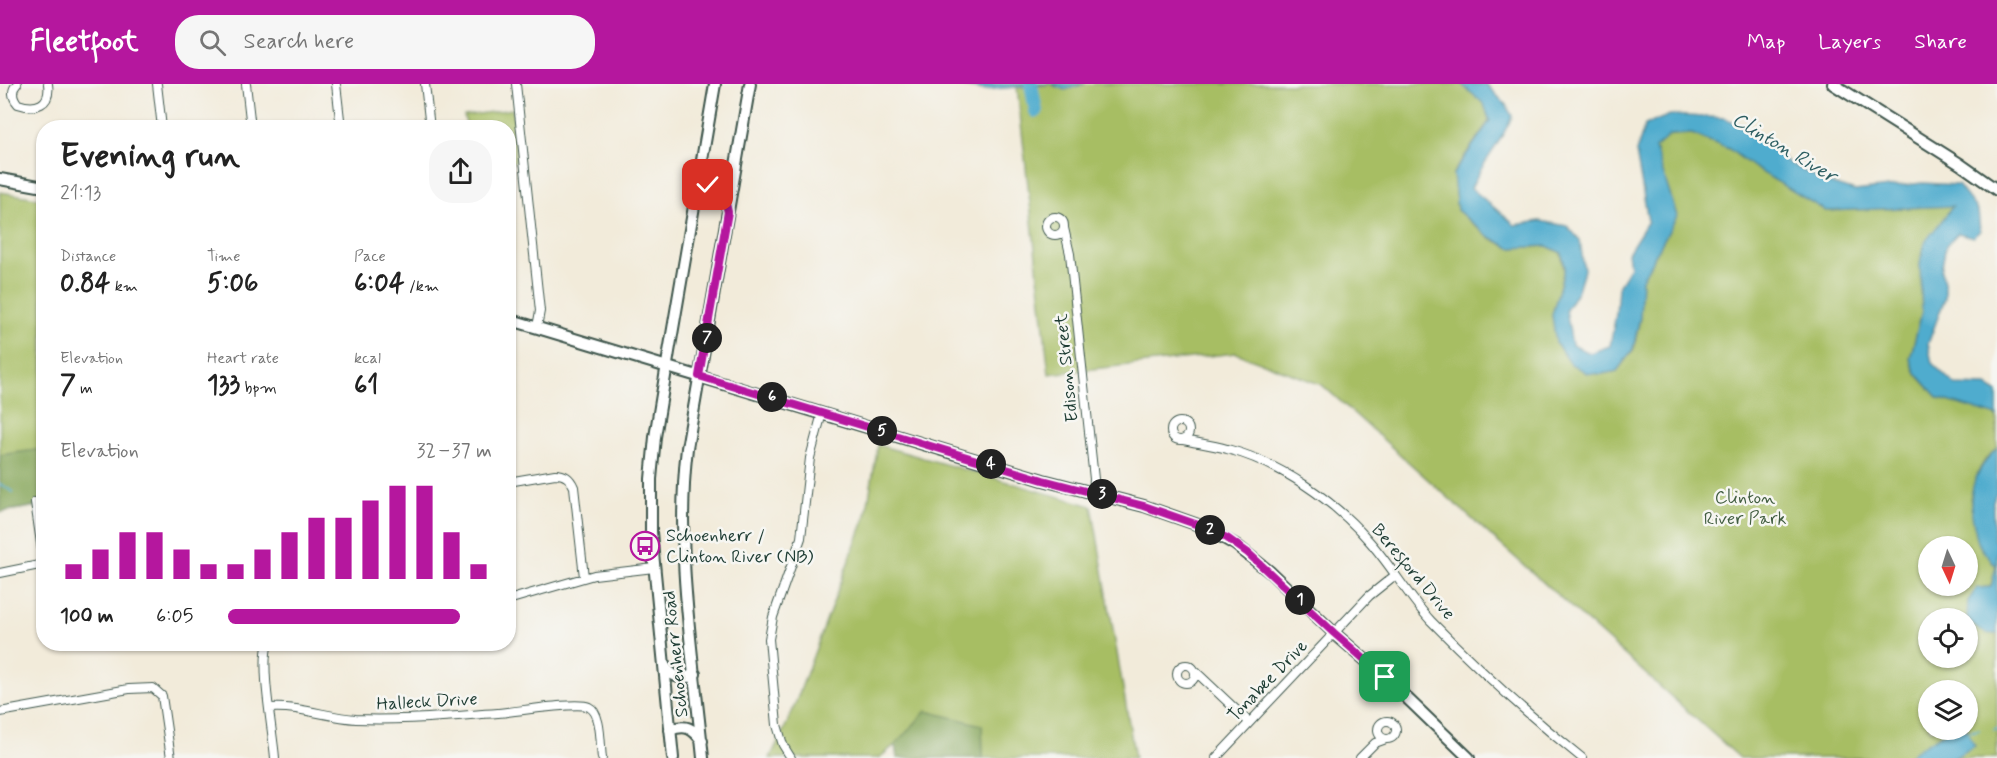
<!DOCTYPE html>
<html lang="en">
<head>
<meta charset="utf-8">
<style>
	:root { --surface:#fff; --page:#f6f6f6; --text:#222; --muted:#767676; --accent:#b5179e }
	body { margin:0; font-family:Mynerve,sans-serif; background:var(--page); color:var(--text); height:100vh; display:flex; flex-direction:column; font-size:22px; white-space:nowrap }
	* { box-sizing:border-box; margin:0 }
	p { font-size:20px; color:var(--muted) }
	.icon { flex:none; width:33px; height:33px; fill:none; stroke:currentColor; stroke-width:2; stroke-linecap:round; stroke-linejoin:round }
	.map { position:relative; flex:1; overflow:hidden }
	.details { position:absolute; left:36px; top:36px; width:480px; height:531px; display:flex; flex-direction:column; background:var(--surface); border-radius:24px; box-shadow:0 2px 4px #0004 }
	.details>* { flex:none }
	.needle { width:39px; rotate:176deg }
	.buttons { position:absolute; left:1918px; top:452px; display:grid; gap:12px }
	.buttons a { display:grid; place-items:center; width:60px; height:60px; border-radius:50%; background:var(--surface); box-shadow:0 2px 4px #0004; font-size:30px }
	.pin { position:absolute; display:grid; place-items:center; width:51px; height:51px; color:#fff; margin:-26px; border-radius:12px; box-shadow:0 3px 9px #0006 }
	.km { position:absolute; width:30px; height:30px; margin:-15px; border-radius:50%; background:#222; color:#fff; font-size:16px; line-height:30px; text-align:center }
	.round { display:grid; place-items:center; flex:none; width:63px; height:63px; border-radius:24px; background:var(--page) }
	.head { display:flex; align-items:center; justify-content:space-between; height:102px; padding:0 24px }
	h1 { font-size:33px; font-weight:700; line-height:45px }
	.metrics { display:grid; grid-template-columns:repeat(3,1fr); gap:9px; height:102px; padding:6px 24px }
	.metrics div { display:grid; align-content:center }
	.metrics b { font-size:26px; font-weight:700 }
	.metrics small { font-size:16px; font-weight:400 }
	.metrics p { font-size:16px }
	.chart { height:168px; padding:12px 24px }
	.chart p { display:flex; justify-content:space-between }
	.chart svg { width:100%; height:108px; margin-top:6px; stroke:var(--accent); stroke-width:6 }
	ul { padding:0 24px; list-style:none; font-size:20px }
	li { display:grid; grid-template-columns:96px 72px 1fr; align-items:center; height:45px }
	li i { height:15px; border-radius:8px; background:var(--accent) }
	header { display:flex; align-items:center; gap:36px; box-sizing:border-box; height:84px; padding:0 30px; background:var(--accent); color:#fff }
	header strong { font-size:28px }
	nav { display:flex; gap:33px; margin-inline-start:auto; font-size:21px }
	.search { width:420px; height:54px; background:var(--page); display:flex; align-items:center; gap:15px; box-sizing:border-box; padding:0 21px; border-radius:24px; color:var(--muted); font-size:22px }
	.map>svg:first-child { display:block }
	.green { fill:#a7be63; stroke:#637e4c; stroke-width:1.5; fill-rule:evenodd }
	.forest { fill:#85a559; stroke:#527146; stroke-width:1.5 }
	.water { fill:#4facce; stroke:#377481; stroke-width:1.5 }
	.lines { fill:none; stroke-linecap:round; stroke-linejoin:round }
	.stream { stroke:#4facce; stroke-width:2 }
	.river { stroke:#4facce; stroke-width:14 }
	.minor-casing { stroke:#3f574d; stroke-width:10 }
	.tertiary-casing { stroke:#3f574d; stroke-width:14 }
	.secondary-casing { stroke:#3f574d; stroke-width:14 }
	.minor { stroke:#fff; stroke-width:8 }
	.tertiary { stroke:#fff; stroke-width:10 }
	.secondary { stroke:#fff; stroke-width:10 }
	.route-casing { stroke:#fff; stroke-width:12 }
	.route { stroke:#b5179e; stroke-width:8 }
	.labels { text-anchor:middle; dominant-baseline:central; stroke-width:5; stroke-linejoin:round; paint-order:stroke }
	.street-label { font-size:18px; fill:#1f3d34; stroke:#f6f6f2 }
	.park-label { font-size:18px; fill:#415d40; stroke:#f6f6f2 }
	.poi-label { font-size:18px; fill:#1f3d34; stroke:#f6f6f2; text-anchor:start }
	.water-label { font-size:20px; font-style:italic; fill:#2d5e62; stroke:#f6f6f2 }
</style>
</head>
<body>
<header>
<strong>Fleetfoot</strong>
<div class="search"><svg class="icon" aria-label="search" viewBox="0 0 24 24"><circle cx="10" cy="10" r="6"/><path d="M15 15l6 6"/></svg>Search here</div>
<nav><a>Map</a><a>Layers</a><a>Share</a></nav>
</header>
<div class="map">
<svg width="1997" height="674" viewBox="0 0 1997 674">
	<rect width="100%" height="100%" fill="#f6f6f2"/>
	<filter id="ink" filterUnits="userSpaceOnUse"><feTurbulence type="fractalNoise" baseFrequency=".0167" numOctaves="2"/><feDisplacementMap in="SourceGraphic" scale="12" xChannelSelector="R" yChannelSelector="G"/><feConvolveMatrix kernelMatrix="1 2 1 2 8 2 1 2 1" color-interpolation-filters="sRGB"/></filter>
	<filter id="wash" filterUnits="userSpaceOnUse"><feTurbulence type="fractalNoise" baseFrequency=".008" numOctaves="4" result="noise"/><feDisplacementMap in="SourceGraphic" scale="24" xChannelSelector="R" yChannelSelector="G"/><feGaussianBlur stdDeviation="1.35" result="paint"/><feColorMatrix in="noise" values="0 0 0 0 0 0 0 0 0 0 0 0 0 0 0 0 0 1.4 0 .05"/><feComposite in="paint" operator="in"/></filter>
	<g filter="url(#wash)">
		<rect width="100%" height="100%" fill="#f2ebda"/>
		<!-- green -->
		<path class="green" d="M1050,0H1461L1485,20L1489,37L1453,89L1457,126L1488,153L1510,164L1547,162L1561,169L1564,185L1552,231L1556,259L1570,279L1587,289L1602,290L1617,287L1634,265L1640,234L1642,195L1677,132L1654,64L1669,51L1692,50L1729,65L1753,83L1826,127L1954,122L1926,158L1920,180L1922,228L1910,275L1916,290L1938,314L1994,330L1997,334V364L1985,376L1979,386L1970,414L1979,461L1996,482L1991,503L1977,504L1968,517V534H1929V573H1968V535L1997,550V674H1740L1322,301L1236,269L1049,290L1017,3ZM1929,462H1968V501H1929ZM1929,606H1968V645H1929Z
			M512,25L519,78L509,79L508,44L467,43L464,32Z
			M0,108L43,115V421L0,428Z
			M878,361L1092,422L1135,674H983L982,641L895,661L879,674H770L791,631L866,431Z"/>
		<!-- forest -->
		<path class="forest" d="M43,365V421L0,428V371Z
			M926,627L982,641L983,674H897L895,661Z"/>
		<!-- water -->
		<path class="water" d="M948,0H1085L1065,6L1050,0L984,6Z
			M1461,0H1486L1506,21L1512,32C1502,58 1482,79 1471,104L1515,141L1540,137L1567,142L1580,156L1584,186L1578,206L1566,226L1572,261L1590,269L1610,262L1616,230L1618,203L1630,182L1628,169L1648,137L1636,68L1645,41L1670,31L1725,34L1754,49L1789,79L1823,97L1855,107L1922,99L1958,101L1978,127L1980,147L1973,153L1958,149L1946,161L1941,187L1945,202V214L1928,260L1932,279L1955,301L1987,302L1997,308V333L1994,331L1938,314L1916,289L1910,275L1922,228L1920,180L1925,158L1953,122L1826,127L1753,83L1729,65L1692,50L1670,51L1655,64L1677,132L1642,195L1640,233L1633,265L1617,287L1602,290L1587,289L1571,280L1556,259L1552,231L1565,183L1562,169L1547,162L1510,164L1488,152L1457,126L1453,90L1490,37L1484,20Z
			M1997,364V406L1993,418L1994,456L1997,459V550C1983,551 1975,544 1967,534L1968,517L1977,504L1991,503L1996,482C1991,475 1982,468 1979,460C1976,455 1976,447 1974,441C1966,408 1974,388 1997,364Z
			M1950,645H1966L1975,662L1954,674H1907L1914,667Z"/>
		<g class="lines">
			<!-- stream -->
			<path class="stream" d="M0,400L13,408
				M1994,646L1997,645
				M1967,648L1979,646"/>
			<!-- river -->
			<path class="river" d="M1031,0L1036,27"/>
		</g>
	</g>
	<g filter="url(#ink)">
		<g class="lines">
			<!-- minor casing -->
			<g class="minor-casing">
				<path id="minor" d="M17,0C11,6 12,13 18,20C36,26 51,21 48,0
					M157,0L162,44
					M246,0L251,44
					M336,0L341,44
					M425,0L430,44
					M516,0L540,227L537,243
					M1046 142a9 9 0 1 1 18 0a9 9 0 1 1-18 0Z
					M1064,144L1070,170L1094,395L1093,408
					M1171 347a9 9 0 1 1 18 0a9 9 0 1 1-18 0Z
					M1183,356C1197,359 1213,361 1227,365C1279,378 1335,417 1370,458C1392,483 1408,512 1431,537C1478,585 1529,632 1582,674
					M508,398L555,390C565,390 570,394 574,403L584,493
					M35,418L44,480
					M0,489L44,480
					M508,516L594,491L654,484
					M268,560C260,581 273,648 275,674
					M1177 590a9 9 0 1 1 18 0a9 9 0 1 1-18 0Z
					M1195,587L1249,638
					M270,624C300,622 327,633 356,635C403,637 451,632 498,629C515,628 578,617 589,623C602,629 600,661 602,674
					M0,628L129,605L153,604L162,612L171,674
					M1378 646a9 9 0 1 1 18 0a9 9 0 1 1-18 0Z
					M791,674L783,661L777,641L769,555L773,533L801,454L810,374L822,329
					M1216,674L1369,512L1394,492
					M1360,674L1375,659L1386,655"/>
			</g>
			<!-- tertiary casing -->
			<g class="tertiary-casing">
				<path id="tertiary" d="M1833,0L1960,80L1997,106
					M0,95L44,103
					M508,235L1043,396L1144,422L1204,443L1236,461L1270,488L1334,549L1385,593L1469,674"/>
			</g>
			<!-- secondary casing -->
			<g class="secondary-casing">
				<path id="secondary" d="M698,102C715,99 724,107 727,123
					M664,581C672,593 681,597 695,590
					M670,646C686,640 693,644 702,657
					M673,674L651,448V395L655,353L669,268L715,0
					M703,674C693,572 675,467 687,364L750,0"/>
			</g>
			<!-- minor -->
			<use href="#minor" class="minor"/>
			<!-- tertiary -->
			<use href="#tertiary" class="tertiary"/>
			<!-- secondary -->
			<use href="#secondary" class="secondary"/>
		</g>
	</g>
	<g class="lines" filter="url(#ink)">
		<!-- route casing -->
		<g class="route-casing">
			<path id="route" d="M708,101C723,105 725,115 728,128L699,292L1043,396L1144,422L1204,443L1227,454L1248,469L1334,549L1385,593"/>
		</g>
		<!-- route -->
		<use href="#route" class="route"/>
	</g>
	<!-- icons -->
	<defs>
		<g id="bus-ring" transform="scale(1.5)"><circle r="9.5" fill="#f6f6f2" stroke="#b5179e" stroke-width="1.5"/><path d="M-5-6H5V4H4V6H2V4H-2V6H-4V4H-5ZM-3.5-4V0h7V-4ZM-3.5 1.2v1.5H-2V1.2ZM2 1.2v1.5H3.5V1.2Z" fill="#b5179e"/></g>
	</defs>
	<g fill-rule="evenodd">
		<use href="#bus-ring" x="645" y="462"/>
	</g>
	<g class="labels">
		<!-- street labels -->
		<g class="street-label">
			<text transform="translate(1067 284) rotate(-96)">Edison Street</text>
			<text transform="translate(1413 488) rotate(50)">Beresford Drive</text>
			<text transform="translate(676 570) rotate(-96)">Schoenherr Road</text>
			<text transform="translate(1268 597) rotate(-46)">Tonabee Drive</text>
			<text transform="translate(427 618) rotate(-3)">Halleck Drive</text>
		</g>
		<!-- park labels -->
		<g class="park-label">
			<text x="1745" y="414">Clinton<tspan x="1745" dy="21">River Park</tspan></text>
		</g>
		<!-- poi labels -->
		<g class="poi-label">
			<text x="666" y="452">Schoenherr /<tspan x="666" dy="21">Clinton River (NB)</tspan></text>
		</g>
		<!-- water labels -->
		<g class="water-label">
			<text transform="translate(1784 64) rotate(31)">Clinton River</text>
		</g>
	</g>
</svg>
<div class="buttons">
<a><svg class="needle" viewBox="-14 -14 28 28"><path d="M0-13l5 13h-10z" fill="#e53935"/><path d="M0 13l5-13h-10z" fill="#767676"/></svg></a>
<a><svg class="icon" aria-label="locate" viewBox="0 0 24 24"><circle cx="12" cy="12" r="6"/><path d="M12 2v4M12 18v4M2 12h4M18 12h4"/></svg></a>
<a><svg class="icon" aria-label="layers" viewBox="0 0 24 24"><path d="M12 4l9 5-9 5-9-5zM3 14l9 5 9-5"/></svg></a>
</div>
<div class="pin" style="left:1385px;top:593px;background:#1e9e55"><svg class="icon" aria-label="arrive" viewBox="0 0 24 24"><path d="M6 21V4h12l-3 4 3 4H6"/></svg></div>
<div class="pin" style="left:708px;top:101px;background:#d93025"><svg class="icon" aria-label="check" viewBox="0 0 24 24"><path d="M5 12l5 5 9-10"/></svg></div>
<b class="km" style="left:1300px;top:516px">1</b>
<b class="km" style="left:1210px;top:446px">2</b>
<b class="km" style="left:1102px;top:410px">3</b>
<b class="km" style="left:991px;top:380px">4</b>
<b class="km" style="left:882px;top:347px">5</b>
<b class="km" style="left:772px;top:313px">6</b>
<b class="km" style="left:707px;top:254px">7</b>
<section class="details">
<div class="head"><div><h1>Evening run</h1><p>21:13</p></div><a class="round"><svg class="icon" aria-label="share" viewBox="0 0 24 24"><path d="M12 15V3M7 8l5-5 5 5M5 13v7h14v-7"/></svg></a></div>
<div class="metrics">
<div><p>Distance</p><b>0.84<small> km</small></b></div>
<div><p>Time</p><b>5:06</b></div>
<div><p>Pace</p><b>6:04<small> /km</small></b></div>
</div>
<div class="metrics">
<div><p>Elevation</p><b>7<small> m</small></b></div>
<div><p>Heart rate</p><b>133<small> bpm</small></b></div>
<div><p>kcal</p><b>61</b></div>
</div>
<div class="chart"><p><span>Elevation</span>32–37 m</p>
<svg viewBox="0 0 160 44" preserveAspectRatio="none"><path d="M5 44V38M15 44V32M25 44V25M35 44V25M45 44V32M55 44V38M65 44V38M75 44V32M85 44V25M95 44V19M105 44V19M115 44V12M125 44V6M135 44V6M145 44V25M155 44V38"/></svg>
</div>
<ul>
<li><b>100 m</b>6:05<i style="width:88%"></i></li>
</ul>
</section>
</div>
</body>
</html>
